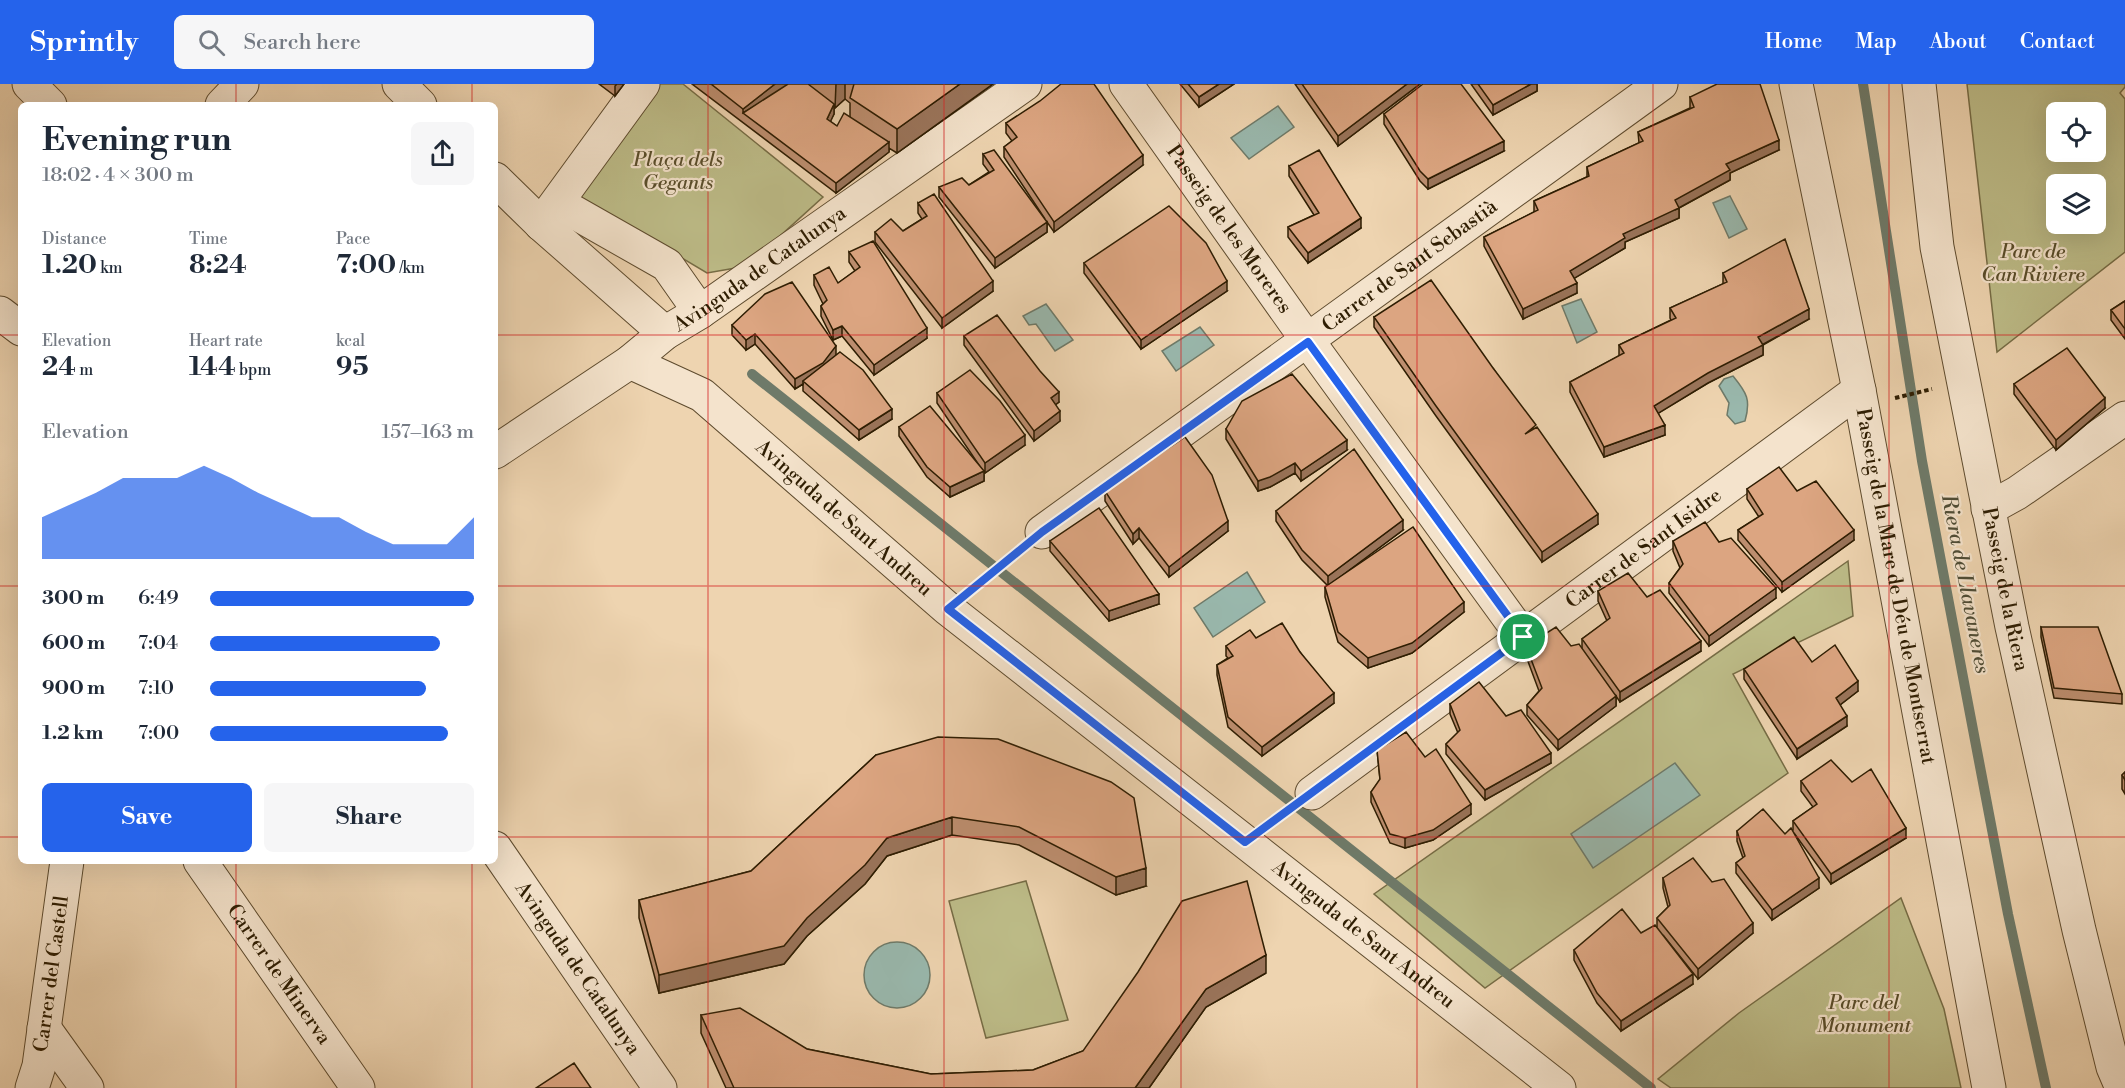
<!DOCTYPE html>
<html lang="en">
<head>
<meta charset="utf-8">
<style>
	:root { --surface:#fff; --page:#f6f6f7; --text:#1f2937; --muted:#747a83; --accent:#2563eb }
	body { margin:0; font-family:"Libre Bodoni",serif; background:var(--page); color:var(--text); height:100vh; display:flex; flex-direction:column; font-size:22px; white-space:nowrap }
	* { box-sizing:border-box; margin:0 }
	p { font-size:20px; color:var(--muted) }
	.icon { flex:none; width:33px; height:33px; fill:none; stroke:currentColor; stroke-width:2; stroke-linecap:round; stroke-linejoin:round }
	.map { position:relative; flex:1; overflow:hidden }
	.sheet { position:absolute; left:18px; top:18px; width:480px; height:762px; display:flex; flex-direction:column; background:var(--surface); border-radius:9px; box-shadow:0 6px 24px #0002 }
	.sheet>* { flex:none }
	.buttons { position:absolute; left:2046px; top:18px; display:grid; gap:12px }
	.buttons a { display:grid; place-items:center; width:60px; height:60px; border-radius:9px; background:var(--surface); box-shadow:0 6px 24px #0002; font-size:30px }
	.pin { position:absolute; display:grid; place-items:center; width:51px; height:51px; color:#fff; margin:-26px; border:3px solid #fff; border-radius:50%; box-shadow:0 2px 6px #0007 }
	.round { display:grid; place-items:center; flex:none; width:63px; height:63px; border-radius:9px; background:var(--page) }
	.overview { display:flex; align-items:center; justify-content:space-between; height:102px; padding:0 24px }
	h1 { font-size:33px; font-weight:700; line-height:45px }
	.figures { display:grid; grid-template-columns:repeat(3,1fr); gap:9px; height:102px; padding:6px 24px }
	.figures div { display:grid; align-content:center }
	.figures b { font-size:26px; font-weight:700 }
	.figures small { font-size:16px; font-weight:400 }
	.figures p { font-size:16px }
	.chart { height:168px; padding:12px 24px }
	.chart p { display:flex; justify-content:space-between }
	.chart svg { width:100%; height:108px; margin-top:6px; fill:var(--accent); opacity:.7 }
	.action { display:flex; gap:12px; margin-top:auto; padding:12px 24px }
	.action a { flex:1; height:69px; border-radius:9px; background:var(--accent); color:#fff; font-size:24px; font-weight:700; line-height:69px; text-align:center }
	.action a+a { background:var(--page); color:var(--text) }
	ul { padding:0 24px; list-style:none; font-size:20px }
	li { display:grid; grid-template-columns:96px 72px 1fr; align-items:center; height:45px }
	li i { height:15px; border-radius:8px; background:var(--accent) }
	header { display:flex; align-items:center; gap:36px; box-sizing:border-box; height:84px; padding:0 30px; background:var(--accent); color:#fff }
	header strong { font-size:28px }
	nav { display:flex; gap:33px; margin-inline-start:auto; font-size:21px }
	.search { width:420px; height:54px; background:var(--page); display:flex; align-items:center; gap:15px; box-sizing:border-box; padding:0 21px; border-radius:9px; color:var(--muted); font-size:22px }
	.map>svg:first-child { display:block }
	.green { fill:#bdbc88; stroke:#766c45; stroke-width:1.5; fill-rule:evenodd }
	.water { fill:#99b8ad; stroke:#6e7a69; stroke-width:1.5 }
	.lines { fill:none; stroke-linecap:round; stroke-linejoin:round }
	.stream { stroke:#6e7a69; stroke-width:10 }
	.minor-casing { stroke:#5e4b2e; stroke-width:35 }
	.path { stroke:#2e1d02; stroke-width:4; stroke-dasharray:4.5 3; stroke-linecap:butt }
	.minor { stroke:#f4e3cc; stroke-width:33 }
	.wall { fill:#bd8e6f; stroke:#2e1d02; stroke-width:1.5; fill-rule:evenodd }
	.shaded-wall { fill:#9a745a; stroke:#2e1d02; stroke-width:1.5 }
	.building { fill:#dca581; stroke:#2e1d02; stroke-width:1.5 }
	.route-casing { stroke:#fff; stroke-width:12 }
	.route { stroke:#2563eb; stroke-width:8 }
	.grid { fill:none; stroke:#d62828; stroke-width:1.5; stroke-opacity:0.55 }
	.labels { text-anchor:middle; dominant-baseline:central; stroke-width:4.5; stroke-linejoin:round; paint-order:stroke }
	.park-label { font-size:20px; font-style:italic; fill:#594d2a; stroke:#f4e3cc }
	.street-label { font-size:20px; fill:#2e1d02; stroke:#f4e3cc }
	.water-label { font-size:21px; font-style:italic; fill:#4e4c35; stroke:#f4e3cc }
</style>
</head>
<body>
<header>
<strong>Sprintly</strong>
<div class="search"><svg class="icon" aria-label="search" viewBox="0 0 24 24"><circle cx="10" cy="10" r="6"/><path d="M15 15l6 6"/></svg>Search here</div>
<nav><a>Home</a><a>Map</a><a>About</a><a>Contact</a></nav>
</header>
<div class="map">
<svg width="2125" height="1004" viewBox="0 0 2125 1004">
	<rect width="100%" height="100%" fill="#eed4b0"/>
	<filter id="stains"><feTurbulence type="fractalNoise" baseFrequency=".00333" numOctaves="4"/><feColorMatrix values="0 0 0 0 .2 0 0 0 0 .09 0 0 0 0 .02 0 0 0 .5 -.17"/></filter>
	<radialGradient id="worn" r=".72"><stop offset=".6" stop-color="#630" stop-opacity="0"/><stop offset="1" stop-color="#630" stop-opacity=".3"/></radialGradient>
	<!-- green -->
	<path class="green" d="M645,0H683L823,113L747,182L707,189L573,109Z
		M1967,0H2125V3L2120,9L2125,15V168L1997,268ZM2096,28V68H2056V28ZM2096,100V140H2056V100Z
		M1848,477L1853,532L1733,590L1788,689L1485,904L1374,810Z
		M1026,797L1068,936L986,954L949,817Z
		M1901,814L1944,925L1961,1004H1671L1658,995L1739,929Z"/>
	<!-- water -->
	<path class="water" d="M1278,22L1294,43L1249,75L1231,54Z
		M1730,112L1747,145L1729,154L1713,119Z
		M1581,215L1597,248L1577,259L1562,222Z
		M1046,220L1073,256L1055,267L1036,240L1029,241L1023,232Z
		M1200,243L1214,261L1176,287L1162,267Z
		M1733,292C1747,309 1751,316 1745,337L1735,340L1727,331L1729,319L1719,302L1724,295Z
		M1247,488L1265,518L1213,553L1194,524Z
		M1675,679L1700,711L1593,784L1571,750Z
		M864 891a33 33 0 1 1 66 0a33 33 0 1 1-66 0Z"/>
	<g class="lines">
		<!-- stream -->
		<path class="stream" d="M1863,0L1922,377L2008,830L2046,1004
			M752,290L1651,1004"/>
		<!-- minor casing -->
		<g class="minor-casing">
			<g id="minor">
				<path d="M29,0L50,21"/>
				<path d="M399,0L420,21"/>
				<path id="s1" d="M1126,0L1308,257L1523,553"/>
				<path id="s2" d="M1796,0L1859,306L1989,1004"/>
				<path id="s3" d="M1919,0L1937,163L2012,543L2079,846L2113,983L2122,1004"/>
				<path d="M222,21L242,0"/>
				<path d="M495,95L541,140L665,249"/>
				<path d="M541,140L572,127L667,181L700,228"/>
				<path d="M541,140L643,0"/>
				<path d="M0,229L21,245"/>
				<path id="s4" d="M630,278L702,311L948,525L1559,1004"/>
				<path id="s5" d="M495,368L630,278L665,249L700,228L1025,0"/>
				<path d="M1988,425L2017,409L2125,334"/>
				<path id="s6" d="M1042,448L1661,0"/>
				<path id="s7" d="M1312,709L1859,306"/>
				<path id="s8" d="M495,764L660,1004"/>
				<path id="s9" d="M200,777L358,1004"/>
				<path d="M44,944L87,1004"/>
				<path id="s10" d="M32,1004L39,982L67,777"/>
			</g>
		</g>
		<!-- path -->
		<path class="path" d="M1895,314L1932,305
			M975,503L1016,469
			M1272,738L1286,728"/>
		<!-- minor -->
		<use href="#minor" class="minor"/>
	</g>
	<!-- wall -->
	<path class="wall" d="M599,0H624L615,12Z
		M692,0H993L897,69L889,64V68L836,109ZM845,15L850,19V33L837,42L830,37L834,30V23L835,24Z
		M1180,0H1234L1199,23Z
		M1295,0H1420L1338,62Z
		M1471,0H1537V7L1493,31Z
		M1690,13L1779,66L1730,89V96L1679,124V134L1625,158V164L1574,194L1577,209L1523,235L1484,162V153L1534,128V117L1587,93V83L1639,59L1638,48L1690,24Z
		M1384,30L1504,67L1428,105L1420,97L1384,40Z
		M1006,39L1143,81L1054,148L1047,138V148L995,184L939,113V103L969,101L989,88L983,80V70L1045,135L1004,73V63L1012,57L1006,49Z
		M1289,82L1361,144L1308,179L1288,153V143L1314,131L1289,92Z
		M918,119L993,207L942,244L875,158V148L903,147L922,135L918,129Z
		M849,168L927,254L874,291L842,252L833,256L821,232V222L823,220L814,201V191L838,199L855,187L849,178Z
		M1084,179L1227,207L1141,265L1084,189Z
		M1723,189L1809,235L1763,261V271L1708,299L1658,329L1665,351L1604,373L1570,308V298L1619,272V261L1671,236L1670,234V224L1723,200Z
		M2125,217V255L2111,236V226Z
		M1374,233L1493,284L1598,440L1542,478L1436,332L1374,243Z
		M732,241L836,271L892,335L859,356L803,307V300L795,305L755,260L746,266L732,251Z
		M964,252L1059,318L1055,321L1060,337L1034,357L964,261Z
		M2014,300L2105,324L2056,366L2014,310Z
		M937,309L1025,361L985,389L984,387V397L950,413L927,393L899,352V343L981,384L937,319Z
		M1226,345L1347,366L1301,397L1295,389L1270,403L1258,407L1226,355Z
		M1747,405L1797,407L1854,456L1782,508L1738,456V446L1759,433L1747,415Z
		M1105,407L1228,447L1169,493L1139,454L1133,460L1105,417Z
		M1276,427L1403,446L1342,491L1464,528L1412,569L1368,584L1338,558L1325,513V503L1327,501L1302,476L1276,437Z
		M1050,457L1159,520L1109,537L1050,467Z
		M1673,457L1719,458L1776,514L1709,562L1669,509V499L1680,484L1673,467Z
		M1598,507L1647,513L1701,567L1620,618L1616,612V622L1558,666L1527,631V621L1539,607L1526,572V562H1571L1582,564V555L1607,537L1598,517Z
		M2041,543L2122,610V620L2054,614L2041,553Z
		M1256,554L1300,568L1334,619L1262,672L1228,643L1217,591V581L1228,574L1226,572V562Z
		M1812,578L1858,607L1840,621L1847,642L1797,675L1744,595V585Z
		M1450,620L1506,632L1551,679L1485,716L1446,670V660L1458,649L1450,630Z
		M1377,666L1425,673L1471,730L1433,756L1405,764L1390,759L1371,718V708L1380,696Z
		M876,671L1146,802L1116,811L1019,761L952,751L887,772L865,800L807,852L784,880L659,909L639,834V816L751,787Z
		M2125,688V710L2122,705V691Z
		M1801,697L1852,698L1906,754L1831,800L1794,749L1819,804L1772,836L1736,789V779L1743,774L1737,757V747L1785,750L1793,746V737L1813,723L1801,707Z
		M1663,794L1753,849L1698,895L1663,851L1693,900L1621,947L1597,919L1574,876V866L1641,849L1657,843V834L1668,823L1663,804Z
		M1266,889L1206,923L1149,1004H726L701,949V931L807,965L931,990L1033,986L1083,967Z"/>
	<!-- shaded-wall -->
	<path class="shaded-wall" d="M617,0H624L615,12V2Z
		M775,0H792L743,29V25Z
		M836,0H845V15L835,24Z
		M960,0H993L897,69V45Z
		M1219,0H1234L1199,23V13Z
		M1407,0H1420L1338,62V52Z
		M1531,0H1537V7L1493,31V21Z
		M834,20V30L827,45V35Z
		M1779,56V66L1730,89V96L1675,126L1679,124V134L1625,158V164L1570,197V187L1623,150L1675,116L1726,80Z
		M1504,57V67L1428,105V95Z
		M889,58V68L836,109V99Z
		M1143,71V81L1054,148V138Z
		M1361,134V144L1308,179V169Z
		M1047,138V148L995,184V174Z
		M993,197V207L942,244V234Z
		M1227,197V207L1141,265V256Z
		M1577,199V209L1523,235V225Z
		M1809,225V235L1760,262L1763,261V271L1708,299L1654,332V322L1758,253Z
		M842,242V252L833,256V246Z
		M927,244V254L874,291V281Z
		M755,250V260L746,266V256Z
		M836,262V272L803,297V300L795,305V295Z
		M1059,308V318L1051,324V314Z
		M2105,314V324L2056,366V356Z
		M892,325V335L859,356V346Z
		M1060,327V337L1034,357V347Z
		M1665,341V351L1604,373V363Z
		M1025,351V361L985,389V379Z
		M1347,356V366L1301,397V387Z
		M1295,379V389L1270,403L1258,407V397Z
		M984,387V397L950,413V403Z
		M1598,430V440L1542,478V468Z
		M1403,436V446L1328,502V492Z
		M1228,437V447L1169,493V483Z
		M1139,444V454L1133,460V450Z
		M1854,446V456L1782,508V498Z
		M1776,504V514L1709,562V552Z
		M1159,510V520L1109,537V527Z
		M1464,518V528L1412,569L1368,584V574Z
		M1701,557V567L1620,618V608Z
		M1858,597V607L1836,624V614Z
		M1334,609V619L1262,672V663Z
		M1616,612V622L1558,666V656Z
		M1847,632V642L1797,675V665Z
		M1551,669V679L1485,716V706Z
		M1471,720V730L1433,756L1405,764V754Z
		M952,733V751L887,772L865,800L807,852L784,880L659,909V891L887,754Z
		M1906,744V754L1831,800V790Z
		M1146,784V802L1116,811V793Z
		M1819,794V804L1772,836V826Z
		M1753,839V849L1698,895V885Z
		M1266,871V889L1206,923L1149,1004H1135L1206,905Z
		M1693,890V900L1621,947V937Z"/>
	<!-- building -->
	<path class="building" d="M711,0H775L743,25Z
		M788,0H808L834,20L827,35L837,42L844,29L889,58L836,99L743,29Z
		M854,0H960L897,45L850,14Z
		M1061,0H1094L1143,71L1054,138L1004,63L1017,53L1006,39L1040,17Z
		M1188,0H1219L1199,13Z
		M1302,0H1407L1338,52Z
		M1423,0H1461L1504,57L1428,95L1420,87L1384,30Z
		M1478,0H1531L1493,21Z
		M1717,0H1760L1779,56L1726,80L1730,86L1675,116L1679,124L1623,150L1625,154L1570,187L1577,199L1523,225L1484,153L1538,126L1534,117L1589,92L1587,83L1643,57L1638,48L1694,23L1690,13Z
		M994,66L1047,138L995,174L939,103L962,94L969,101L994,86L983,70Z
		M1319,66L1361,134L1308,169L1288,143L1319,129L1289,82Z
		M934,110L993,197L942,234L875,148L891,135L903,147L927,132L918,119Z
		M1169,122L1206,159L1227,197L1141,256L1084,179Z
		M1785,155L1809,225L1758,253L1763,261L1708,289L1654,322L1665,341L1604,363L1570,298L1624,269L1619,261L1676,234L1670,224L1727,198L1723,189Z
		M873,157L927,244L874,281L842,242L833,246L821,222L827,216L814,191L829,183L838,199L860,183L849,168Z
		M1431,196L1493,284L1536,341L1525,350L1537,343L1598,430L1542,468L1436,322L1374,233Z
		M792,198L836,262L823,279L795,295L755,250L746,256L732,241L765,210Z
		M2125,217V245L2111,226Z
		M997,231L1040,287L1059,308L1051,314L1060,327L1034,347L964,252Z
		M2067,264L2105,314L2056,356L2014,300Z
		M840,268L863,286L892,325L859,346L803,297Z
		M970,286L1000,317L1025,351L985,379L937,309Z
		M1292,290L1347,356L1301,387L1295,379L1270,393L1258,397L1226,345L1242,317Z
		M930,322L984,387L950,403L927,383L899,343Z
		M1185,353L1212,391L1228,437L1169,483L1139,444L1133,450L1105,407Z
		M1354,365L1403,436L1328,492L1302,466L1276,427Z
		M1779,383L1797,407L1816,397L1854,446L1782,498L1738,446L1763,430L1747,405Z
		M1099,424L1159,510L1109,527L1050,457Z
		M1705,438L1719,458L1731,454L1776,504L1709,552L1669,499L1683,480L1673,457Z
		M1413,443L1464,518L1412,559L1368,574L1338,548L1325,503Z
		M1628,489L1647,513L1660,506L1701,557L1620,608L1582,555L1610,534L1598,507Z
		M1282,539L1300,568L1334,609L1262,663L1228,633L1217,581L1233,572L1226,562L1250,546L1256,554Z
		M1556,543L1571,562L1579,560L1616,612L1558,656L1527,621L1542,604L1526,562Z
		M2041,543H2098L2122,610L2054,604Z
		M1794,553L1812,578L1835,561L1858,597L1836,614L1847,632L1797,665L1744,585Z
		M1479,598L1506,632L1521,626L1551,669L1485,706L1446,660L1460,646L1450,620Z
		M1406,648L1425,673L1436,665L1471,720L1433,746L1405,754L1390,750L1371,708L1380,695L1377,666Z
		M938,653L998,655L1111,698L1134,714L1146,784L1116,793L1019,743L952,733L887,754L865,781L807,834L784,862L659,891L639,816L751,787L876,671Z
		M1831,676L1852,698L1871,685L1906,744L1831,790L1793,737L1817,720L1801,697Z
		M2125,688V696L2122,691Z
		M1763,725L1785,750L1791,744L1819,794L1772,826L1736,779L1745,772L1737,747Z
		M1693,774L1712,798L1724,795L1753,839L1698,885L1657,834L1670,821L1663,794Z
		M1247,797L1266,871L1206,905L1135,1004H734L701,931L740,924L807,965L931,990L1033,986L1083,967L1138,888L1182,817Z
		M1622,825L1641,849L1655,841L1693,890L1621,937L1597,909L1574,866Z
		M574,979L591,1004H536Z"/>
	<g class="lines">
		<!-- route casing -->
		<g class="route-casing">
			<path id="route" d="M1308,258L1523,553L1245,758L948,525L1042,448Z"/>
		</g>
		<!-- route -->
		<use href="#route" class="route"/>
	</g>
	<!-- grid -->
	<path class="grid" d="M236,0V21M472,0V21M708,0V1004M944,0V1004M1181,0V1004M1417,0V1004M1653,0V1004M1889,0V1004M0,251H21M495,251H2125M0,502H21M495,502H2125M0,753H21M495,753H2125M236,777V1004M472,777V1004"/>
	<g class="labels">
		<!-- park labels -->
		<g class="park-label">
			<text x="678" y="76">Plaça dels<tspan x="678" dy="23">Gegants</tspan></text>
			<text x="2033" y="168">Parc de<tspan x="2033" dy="23">Can Riviere</tspan></text>
			<text x="1864" y="919">Parc del<tspan x="1864" dy="23">Monument</tspan></text>
		</g>
		<!-- street labels -->
		<g class="street-label">
			<text stroke="none"><textPath href="#s1" startOffset="178">Passeig de les Moreres</textPath></text>
			<text stroke="none"><textPath href="#s6" startOffset="454">Carrer de Sant Sebastià</textPath></text>
			<text stroke="none"><textPath href="#s5" startOffset="322">Avinguda de Catalunya</textPath></text>
			<text stroke="none"><textPath href="#s4" startOffset="267">Avinguda de Sant Andreu</textPath></text>
			<text stroke="none"><textPath href="#s7" startOffset="412">Carrer de Sant Isidre</textPath></text>
			<text stroke="none"><textPath href="#s2" startOffset="512">Passeig de la Mare de Déu de Montserrat</textPath></text>
			<text stroke="none"><textPath href="#s3" startOffset="513">Passeig de la Riera</textPath></text>
			<text stroke="none"><textPath href="#s4" startOffset="933">Avinguda de Sant Andreu</textPath></text>
			<text stroke="none"><textPath href="#s8" startOffset="146">Avinguda de Catalunya</textPath></text>
			<text stroke="none"><textPath href="#s10" startOffset="116">Carrer del Castell</textPath></text>
			<text stroke="none"><textPath href="#s9" startOffset="138">Carrer de Minerva</textPath></text>
		</g>
		<!-- water labels -->
		<g class="water-label">
			<text transform="translate(1965 500) rotate(79)">Riera de Llavaneres</text>
		</g>
	</g>
	<rect width="100%" height="100%" filter="url(#stains)"/>
	<rect width="100%" height="100%" fill="url(#worn)"/>
</svg>
<div class="buttons">
<a><svg class="icon" aria-label="locate" viewBox="0 0 24 24"><circle cx="12" cy="12" r="6"/><path d="M12 2v4M12 18v4M2 12h4M18 12h4"/></svg></a>
<a><svg class="icon" aria-label="layers" viewBox="0 0 24 24"><path d="M12 4l9 5-9 5-9-5zM3 14l9 5 9-5"/></svg></a>
</div>
<div class="pin" style="left:1523px;top:553px;background:#1e9e55"><svg class="icon" aria-label="arrive" viewBox="0 0 24 24"><path d="M6 21V4h12l-3 4 3 4H6"/></svg></div>
<section class="sheet">
<div class="overview"><div><h1>Evening run</h1><p>18:02 · 4 × 300 m</p></div><a class="round"><svg class="icon" aria-label="share" viewBox="0 0 24 24"><path d="M12 15V3M7 8l5-5 5 5M5 13v7h14v-7"/></svg></a></div>
<div class="figures">
<div><p>Distance</p><b>1.20<small> km</small></b></div>
<div><p>Time</p><b>8:24</b></div>
<div><p>Pace</p><b>7:00<small> /km</small></b></div>
</div>
<div class="figures">
<div><p>Elevation</p><b>24<small> m</small></b></div>
<div><p>Heart rate</p><b>144<small> bpm</small></b></div>
<div><p>kcal</p><b>95</b></div>
</div>
<div class="chart"><p><span>Elevation</span>157–163 m</p>
<svg viewBox="0 0 160 44" preserveAspectRatio="none"><path d="M0 44V27L10 22L20 17L30 11L40 11L50 11L60 6L70 11L80 17L90 22L100 27L110 27L120 33L130 38L140 38L150 38L160 27V44z"/></svg>
</div>
<ul>
<li><b>300 m</b>6:49<i style="width:100%"></i></li>
<li><b>600 m</b>7:04<i style="width:87%"></i></li>
<li><b>900 m</b>7:10<i style="width:82%"></i></li>
<li><b>1.2 km</b>7:00<i style="width:90%"></i></li>
</ul>
<div class="action"><a>Save</a><a>Share</a></div>
</section>
</div>
</body>
</html>
